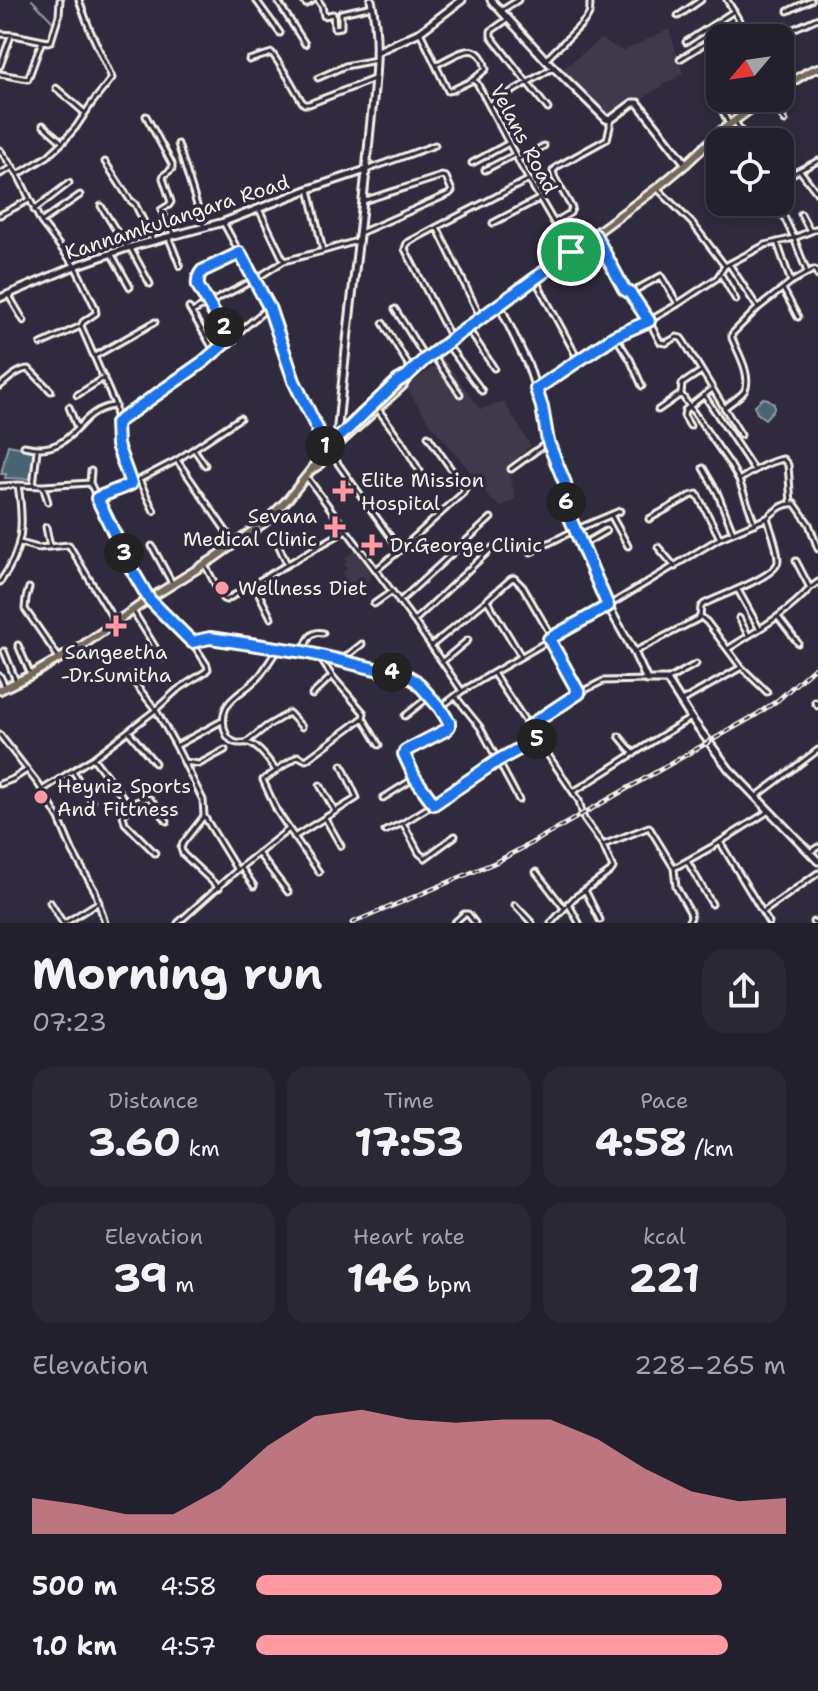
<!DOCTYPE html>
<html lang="en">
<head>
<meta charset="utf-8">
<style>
	:root { --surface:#23202e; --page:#2b2836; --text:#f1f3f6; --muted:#a3a3aa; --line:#403e4a; --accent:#ff9aa2 }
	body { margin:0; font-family:"Shantell Sans",sans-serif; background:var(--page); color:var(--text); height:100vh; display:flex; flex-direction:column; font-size:30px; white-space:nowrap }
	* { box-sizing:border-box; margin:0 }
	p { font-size:26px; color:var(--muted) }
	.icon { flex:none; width:44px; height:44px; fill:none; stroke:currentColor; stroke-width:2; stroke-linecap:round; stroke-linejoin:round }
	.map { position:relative; height:923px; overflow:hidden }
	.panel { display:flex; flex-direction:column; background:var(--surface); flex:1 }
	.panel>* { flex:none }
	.needle { width:52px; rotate:241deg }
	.tools { position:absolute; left:706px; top:24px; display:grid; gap:16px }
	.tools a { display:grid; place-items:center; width:88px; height:88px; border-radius:16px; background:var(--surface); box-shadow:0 4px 12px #0003,0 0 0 2px var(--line); font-size:40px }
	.pin { position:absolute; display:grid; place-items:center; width:68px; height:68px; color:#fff; margin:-34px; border:4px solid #fff; border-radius:50%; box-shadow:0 2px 8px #0007 }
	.km { position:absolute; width:40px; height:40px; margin:-20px; border-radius:50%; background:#222; color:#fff; font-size:22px; line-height:40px; text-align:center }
	.round { display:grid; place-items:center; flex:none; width:84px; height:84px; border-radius:24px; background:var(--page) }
	.overview { display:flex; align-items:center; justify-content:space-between; height:136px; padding:0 32px }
	h1 { font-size:44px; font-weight:700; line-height:60px }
	.stats { display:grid; grid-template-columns:repeat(3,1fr); gap:12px; height:136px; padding:8px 32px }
	.stats div { display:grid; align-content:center; border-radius:20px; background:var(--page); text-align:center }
	.stats b { font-size:40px; font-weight:700 }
	.stats small { font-size:22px; font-weight:400 }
	.stats p { font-size:22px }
	.chart { height:224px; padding:16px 32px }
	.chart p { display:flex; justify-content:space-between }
	.chart svg { width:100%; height:144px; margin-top:8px; fill:var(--accent); opacity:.7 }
	ul { padding:0 32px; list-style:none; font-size:26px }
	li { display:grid; grid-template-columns:128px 96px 1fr; align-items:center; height:60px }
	li i { height:20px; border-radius:10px; background:var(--accent) }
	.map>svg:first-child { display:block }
	.built { fill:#40374c }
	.water { fill:#4a6373; stroke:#8e9ca2; stroke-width:2 }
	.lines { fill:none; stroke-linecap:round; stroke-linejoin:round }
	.stream { stroke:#8e9ca2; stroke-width:2 }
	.street-casing { stroke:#f4f1e8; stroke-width:9 }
	.secondary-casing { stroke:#f4f1e8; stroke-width:11 }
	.primary-casing { stroke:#f4f1e8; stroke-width:12 }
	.street { stroke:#2f2a3d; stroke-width:3 }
	.secondary { stroke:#2f2a3d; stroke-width:5 }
	.primary { stroke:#76695c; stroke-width:6 }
	.rail-casing { stroke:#f4f1e8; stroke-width:5 }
	.rail { stroke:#2f2a3d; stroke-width:2; stroke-dasharray:6; stroke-linecap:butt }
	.route-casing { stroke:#fff; stroke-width:16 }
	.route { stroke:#1a73e8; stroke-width:10 }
	.poi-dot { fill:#ff9aa2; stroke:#2f2a3d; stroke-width:3 }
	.labels { text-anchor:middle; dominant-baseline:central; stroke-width:7; stroke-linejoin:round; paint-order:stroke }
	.street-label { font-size:20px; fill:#f4f1e8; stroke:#2f2a3d }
	.poi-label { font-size:20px; fill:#f4f1e8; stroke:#2f2a3d; text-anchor:start }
</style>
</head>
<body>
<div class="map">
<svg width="818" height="923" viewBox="0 0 818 923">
	<rect width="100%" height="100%" fill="#2f2a3d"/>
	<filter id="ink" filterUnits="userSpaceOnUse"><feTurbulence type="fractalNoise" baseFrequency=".0125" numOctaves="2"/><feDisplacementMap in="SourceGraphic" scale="16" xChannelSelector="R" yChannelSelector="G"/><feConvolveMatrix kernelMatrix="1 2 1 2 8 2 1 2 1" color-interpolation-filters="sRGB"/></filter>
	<g filter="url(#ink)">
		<!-- built -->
		<path class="built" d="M669,29L683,73L608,120L563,69L600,39L623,51Z
			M444,359L480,409L504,402L531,446L507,466L516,499L501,507L489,498L477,480L429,422L406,387Z
			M358,550L372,577L366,581L363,576L346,587L342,580L345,579L342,573L347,569L344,564L347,562L345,557Z"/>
		<!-- water -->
		<path class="water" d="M763,398L768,399L774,404V409L765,419L757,413L754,406Z
			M8,445L35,450L32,479L5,478L6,474H1Z"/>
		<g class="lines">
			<!-- stream -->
			<path class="stream" d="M32,0L52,21"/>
			<!-- street casing -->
			<g class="street-casing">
				<path id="street" d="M256,0L280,33
					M277,0L305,44
					M303,0L306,4L313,0
					M318,0L322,6L324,16L333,14L334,28L341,27V13L373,6
					M727,0L740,22L746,38
					M501,11L518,0
					M788,11L811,0
					M678,16L701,0
					M508,19L491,31V36L548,109
					M420,32L448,91L452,90L473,80L477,83L521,166L571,252
					M0,34L14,35L48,42L51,41L59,15L60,0
					M780,41L791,30L818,18
					M686,42L734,11
					M680,59L740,22
					M249,60L272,53L288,77L301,100L304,104H309L374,79
					M546,60C553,51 588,21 589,14C590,13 590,1 590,0
					M436,65C456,55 479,36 486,69L473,80
					M0,66L11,36
					M0,74L28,79L42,41
					M318,78L345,66L376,60
					M56,88L85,113
					M711,88L729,124
					M771,98L785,121
					M489,105L554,67
					M146,116L172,164V169L164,175L163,178L171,202L169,205L161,210L175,235
					M735,121L747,142
					M43,125L61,141
					M178,144L204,228
					M0,150L18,175L41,222L75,266L95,307L96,313L83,322L81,326L115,405L117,445L131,484L177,460L235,544
					M519,159L544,146
					M105,162L130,200L135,204L153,240
					M472,163L509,143
					M366,170L435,145
					M485,170L514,155
					M801,172L818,194
					M0,174L13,167
					M19,174L48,156L63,142L76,127L92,103L112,78L90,30L79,0
					M780,180L818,161
					M309,189L323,251L357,241
					M777,202L794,238L807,272
					M101,206L127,248
					M34,210L69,183
					M801,214L810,231
					M0,215L29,200
					M41,222L80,195
					M555,222L570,213L572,208L555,178L553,171L558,166L607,139L610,127V120
					M493,223L539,199
					M224,224L269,307L294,381L324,444L400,550L376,570
					M437,227L407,243L405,249L451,338
					M360,233L449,194L452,191L446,177L442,176L363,201
					M595,235L624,289L630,293
					M169,238L180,266
					M131,249L150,284
					M112,255L130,287
					M284,261L323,251
					M729,264L758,308
					M725,266L765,245L794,238L818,228
					M722,276L736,300
					M535,279L578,359L538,388
					M791,282L813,270H815L818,276
					M783,289L798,317
					M8,294L24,321
					M678,304L661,276L630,293L649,321L660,342L666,343L677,337L681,338L684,342L741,435
					M189,308L215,352
					M395,309L426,359
					M192,312L254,280L284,261L259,209
					M481,318L437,227L528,180
					M383,323L412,371
					M467,327L494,368
					M615,336L630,359L642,386
					M232,337L215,315L198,286C197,280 198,276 202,271L240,253
					M446,343L482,391
					M41,344L81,326
					M432,354L460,394
					M95,356L155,322
					M578,359L615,336L649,321L678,304L717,278L725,266L693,224L657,188
					M700,372L682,384L681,394L730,464L739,480
					M0,386C8,380 18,369 29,369L51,391
					M77,395L104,378
					M704,395L754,470
					M69,407L77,428
					M377,408L402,442L421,473
					M724,408C731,402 741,397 745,390C752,375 737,351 732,338V334L758,308L791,282L777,242
					M658,410L681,394
					M116,423L203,362L269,307
					M690,426L684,416L685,410L712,389
					M24,446C76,458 74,411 113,406
					M194,449L205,465
					M177,460L240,418
					M703,468L717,492L733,532
					M511,469L548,442
					M306,476L414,621L462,691L441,707
					M139,480L154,511
					M90,483L91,471
					M18,485L43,486L90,483L132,570L149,599L192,642L210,638L304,652L409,677L416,681L440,708L449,722V726L446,730L404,754L415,778L434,804L403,823L419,853L425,858L455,836
					M0,486L18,485C24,523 24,550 0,582
					M33,486L37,450
					M43,486L48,502
					M98,498L131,484
					M611,515L628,546
					M767,518C775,511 784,502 795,504L809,524L818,549
					M649,519L690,496L697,494L720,538
					M755,524L739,480C753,471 767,462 783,459L788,465L791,503
					M46,527L50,547
					M277,542L287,564
					M20,543L38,548L69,545L115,622
					M582,545L606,531
					M152,546L173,585
					M658,547L675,567
					M400,550L463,493L465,489L428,436
					M531,552L575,530L620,511
					M796,561L810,588L818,582
					M205,565L223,599L226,600L345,531
					M255,586L271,618
					M29,588L26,598L25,609L59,658
					M738,590L759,628
					M399,602L491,518
					M374,604L391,592
					M133,611L162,658
					M700,616L707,622L741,667L767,692
					M778,617L798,643
					M739,618L748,635
					M414,621L492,548
					M550,641L579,693
					M18,645L31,675
					M431,646L487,600
					M728,649C757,630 787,614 810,588
					M4,651L16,681
					M304,652C306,642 310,630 323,633
					M318,655L332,676L364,713L363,718
					M521,656L487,600L511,579L514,578L523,587L552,637
					M343,659L362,644
					M443,661L468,640
					M381,669L393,655
					M493,673L573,792L579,801L584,819L603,845L613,868L610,872L574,898L551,923
					M0,676L5,686
					M129,676L156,710L176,746L203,800L204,816L183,843L181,848L183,854L219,888
					M667,680L696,664
					M462,691L608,606L720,538L767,518C771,531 778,547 778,561C777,577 718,596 704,604L701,607L700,616L698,619L634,652
					M312,695L332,676
					M455,696L480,727L519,800
					M680,702L740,668
					M815,702L818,706
					M405,716L430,696
					M529,726L579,693L603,681L647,680
					M129,732L155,763
					M0,735L39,785L59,819L73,852L95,891L105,923
					M619,736L634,754
					M247,742L267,726L289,713L302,727
					M176,746L222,721
					M93,758L129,805V809L123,815L125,823L155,853
					M184,762L199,764L225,750
					M277,770L298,756L306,760L363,718L379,745
					M73,771L92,802
					M0,784L13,779L27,770
					M320,785L335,811
					M42,790L93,758L153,712L177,690L205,672L208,669L207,665L192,642
					M573,792C613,768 651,741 691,718
					M757,796L818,750
					M383,798L415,778
					M131,804L146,798L150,799L167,821
					M434,804L497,761L537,739
					M204,816L237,870L289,829L277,811L263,780L276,771C270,762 261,749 251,744C245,741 240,745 234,742C228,739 225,733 224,727C219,697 246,694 261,674C267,666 272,657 278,649
					M325,818L341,846
					M289,829L319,872
					M385,831L403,823
					M294,837L357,798L342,765
					M603,845L649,827L674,868L676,887L690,912L691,917L688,923
					M810,852L818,847
					M258,853L288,892
					M687,861L719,843
					M241,867L254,886
					M674,868L687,861L712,904
					M536,872L564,908
					M585,890L600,920
					M50,902L63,923
					M568,903L579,923
					M515,905L532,923
					M763,912L818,873
					M813,922L814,923
					M65,923L99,902
					M178,923L237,870
					M454,923L464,914H468L475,923
					M769,923L720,842L769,811"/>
			</g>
			<!-- secondary casing -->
			<g class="secondary-casing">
				<path id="secondary" d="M491,0L546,60L606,119L610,120L633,103H638L686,164
					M376,52L420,32L462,0
					M0,298L75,266L127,248L224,222L309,189L366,170
					M499,304L528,365L542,407L548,442L565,483L567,511L608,606L634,652L647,680H667L691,718L729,769L818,861
					M337,437C346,337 360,239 369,140C373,94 382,45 371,0"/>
			</g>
			<!-- primary casing -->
			<g class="primary-casing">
				<path id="primary" d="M780,89L808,72L818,68
					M311,470C326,442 373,404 398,381L407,376
					M0,690L31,675L83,645L149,599L213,559L265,522L288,499L311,470L318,466L336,446L403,385L407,376L424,360L657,188L686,164L722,130L766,98"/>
			</g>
			<!-- street -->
			<use href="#street" class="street"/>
			<!-- secondary -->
			<use href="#secondary" class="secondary"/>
			<!-- primary -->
			<use href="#primary" class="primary"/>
			<!-- rail casing -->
			<g class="rail-casing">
				<path id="rail" d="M352,923L494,863L530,844L756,715L778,700L818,664"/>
			</g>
			<!-- rail -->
			<use href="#rail" class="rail"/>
		</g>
	</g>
	<g class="lines" filter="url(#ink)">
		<!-- route casing -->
		<g class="route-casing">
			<path id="route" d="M595,235L624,289L630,293L649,321L615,336L536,389L542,407L548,442L565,483L567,511L608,606L549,639L579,693L529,726L537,739L497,761L434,804L415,778L404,754L405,751L446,730L449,726V722L440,708L416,681L409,677L304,652L210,638L192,642L149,599L132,570L97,498L131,484L117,445L116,423L203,362L232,337L215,315L198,286C197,280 198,276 202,271L240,253L269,307L294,381L327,449L398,381L407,376L424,360L452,339Z"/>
		</g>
		<!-- route -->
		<use href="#route" class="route"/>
	</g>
	<!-- markers -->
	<g class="poi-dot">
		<path d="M339 479h8v8h8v8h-8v8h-8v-8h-8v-8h8z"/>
		<path d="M331 515h8v8h8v8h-8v8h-8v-8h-8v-8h8z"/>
		<path d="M368 533h8v8h8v8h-8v8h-8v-8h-8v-8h8z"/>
		<circle cx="222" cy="588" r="8"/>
		<path d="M112 614h8v8h8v8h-8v8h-8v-8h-8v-8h8z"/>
		<circle cx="41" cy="797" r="8"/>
	</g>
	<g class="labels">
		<!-- street labels -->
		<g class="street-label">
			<text transform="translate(524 139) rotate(62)">Velans Road</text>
			<text transform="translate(177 217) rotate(-18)">Kannamkulangara Road</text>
		</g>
		<!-- poi labels -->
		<g class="poi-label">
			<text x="361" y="480">Elite Mission<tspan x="361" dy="23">Hospital</tspan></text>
			<text x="317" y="516" text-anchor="end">Sevana<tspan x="317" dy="23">Medical Clinic</tspan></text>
			<text x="390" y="545">Dr.George Clinic</text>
			<text x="238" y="588">Wellness Diet</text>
			<text x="116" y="652" text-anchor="middle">Sangeetha<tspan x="116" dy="23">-Dr.Sumitha</tspan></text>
			<text x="57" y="786">Heyniz Sports<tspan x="57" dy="23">And Fittness</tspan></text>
		</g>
	</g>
</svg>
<div class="tools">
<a><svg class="needle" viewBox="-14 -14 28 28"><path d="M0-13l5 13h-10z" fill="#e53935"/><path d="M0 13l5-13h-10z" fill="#a3a3aa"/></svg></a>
<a><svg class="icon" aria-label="locate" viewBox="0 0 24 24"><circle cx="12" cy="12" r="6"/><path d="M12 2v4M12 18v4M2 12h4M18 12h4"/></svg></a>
</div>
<div class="pin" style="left:571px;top:252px;background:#1e9e55"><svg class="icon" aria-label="arrive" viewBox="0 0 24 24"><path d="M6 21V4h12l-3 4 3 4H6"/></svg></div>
<b class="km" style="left:325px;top:446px">1</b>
<b class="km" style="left:224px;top:327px">2</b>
<b class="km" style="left:124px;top:553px">3</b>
<b class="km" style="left:392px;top:672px">4</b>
<b class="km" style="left:537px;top:739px">5</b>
<b class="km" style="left:566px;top:502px">6</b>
</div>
<section class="panel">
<div class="overview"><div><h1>Morning run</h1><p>07:23</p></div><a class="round"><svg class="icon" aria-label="share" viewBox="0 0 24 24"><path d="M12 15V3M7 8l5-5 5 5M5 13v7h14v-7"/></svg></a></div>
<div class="stats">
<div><p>Distance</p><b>3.60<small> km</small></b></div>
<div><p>Time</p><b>17:53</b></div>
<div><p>Pace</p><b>4:58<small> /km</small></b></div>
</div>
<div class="stats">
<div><p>Elevation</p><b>39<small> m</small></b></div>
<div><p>Heart rate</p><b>146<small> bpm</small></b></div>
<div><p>kcal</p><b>221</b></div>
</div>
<div class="chart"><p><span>Elevation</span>228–265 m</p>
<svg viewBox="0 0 160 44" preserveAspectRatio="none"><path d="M0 44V33L10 35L20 38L30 38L40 30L50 17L60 8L70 6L80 9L90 10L100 9L110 9L120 15L130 24L140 31L150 34L160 33V44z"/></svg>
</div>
<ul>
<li><b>500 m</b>4:58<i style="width:88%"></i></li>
<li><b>1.0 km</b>4:57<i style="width:89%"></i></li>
</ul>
</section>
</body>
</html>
